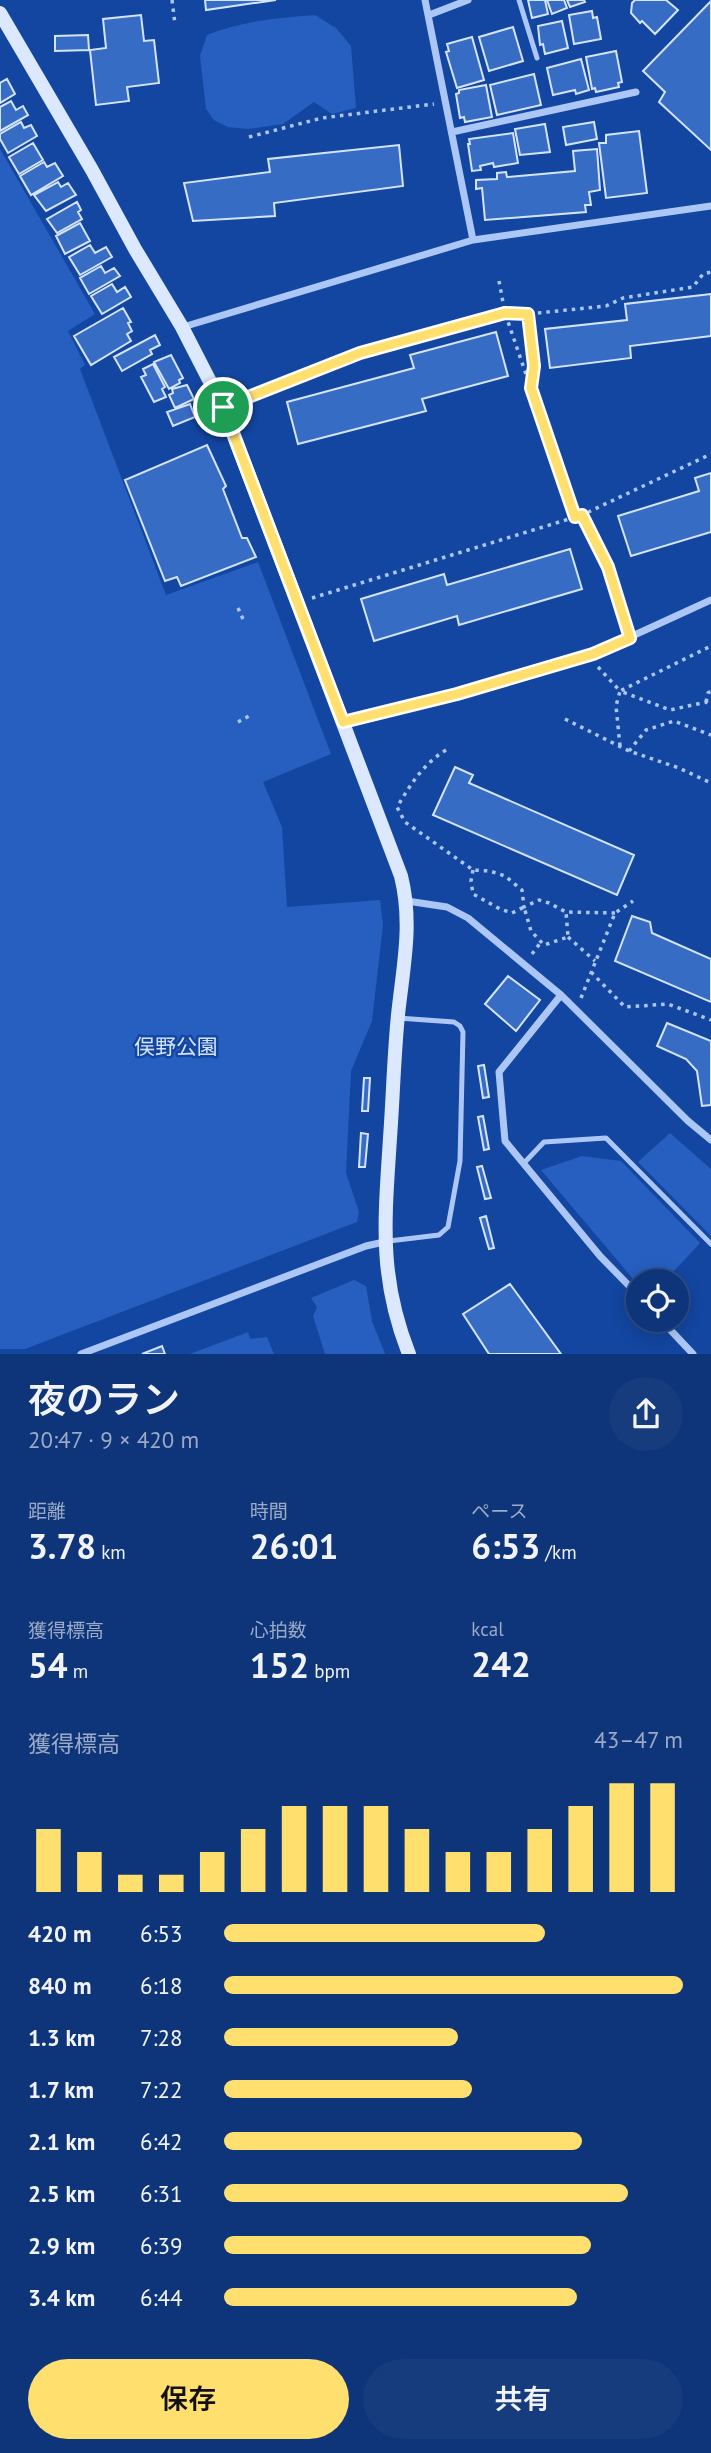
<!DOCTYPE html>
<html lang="ja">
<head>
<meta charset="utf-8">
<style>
	:root { --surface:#0e3479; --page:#173c7e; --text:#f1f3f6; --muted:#9baac6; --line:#2e4f8a; --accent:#ffe06f }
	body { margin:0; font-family:"PT Sans","Noto Sans JP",sans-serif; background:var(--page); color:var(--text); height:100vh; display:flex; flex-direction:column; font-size:26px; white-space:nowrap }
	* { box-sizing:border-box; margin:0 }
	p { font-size:23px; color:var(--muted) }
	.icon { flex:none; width:38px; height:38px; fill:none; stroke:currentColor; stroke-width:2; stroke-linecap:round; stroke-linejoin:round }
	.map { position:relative; height:1354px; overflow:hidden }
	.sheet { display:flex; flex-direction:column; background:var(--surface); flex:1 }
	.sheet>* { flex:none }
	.fabs { position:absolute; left:626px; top:1269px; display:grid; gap:14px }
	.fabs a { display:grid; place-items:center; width:63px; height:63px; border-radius:50%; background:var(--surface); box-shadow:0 4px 18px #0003,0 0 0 2px var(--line); font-size:35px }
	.pin { position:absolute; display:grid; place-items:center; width:60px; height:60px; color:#fff; margin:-30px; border:4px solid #fff; border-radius:50%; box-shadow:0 2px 7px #0007 }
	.round { display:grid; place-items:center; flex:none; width:74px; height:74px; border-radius:37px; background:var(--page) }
	.head { display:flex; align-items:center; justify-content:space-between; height:119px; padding:0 28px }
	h1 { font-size:38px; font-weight:600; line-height:52px }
	.metrics { display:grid; grid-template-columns:repeat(3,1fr); gap:10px; height:119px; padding:7px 28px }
	.metrics div { display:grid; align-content:center }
	.metrics b { font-size:35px; font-weight:600 }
	.metrics small { font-size:19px; font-weight:400 }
	.metrics p { font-size:19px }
	.chart { height:196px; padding:14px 28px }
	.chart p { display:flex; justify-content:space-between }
	.chart svg { width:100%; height:126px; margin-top:7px; stroke:var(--accent); stroke-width:6 }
	.button { display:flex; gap:14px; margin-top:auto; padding:14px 28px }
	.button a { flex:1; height:80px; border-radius:42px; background:var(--accent); color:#111; font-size:28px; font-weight:600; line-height:80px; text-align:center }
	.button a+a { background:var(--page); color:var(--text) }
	ul { padding:0 28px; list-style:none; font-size:23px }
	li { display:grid; grid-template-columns:112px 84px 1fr; align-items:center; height:52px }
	li i { height:18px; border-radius:9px; background:var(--accent) }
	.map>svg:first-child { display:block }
	.green { fill:#265fbf }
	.building { fill:#376cc5; stroke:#d5e4fe; stroke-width:2 }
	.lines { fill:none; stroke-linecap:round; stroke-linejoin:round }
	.path { stroke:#acc7f5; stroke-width:3.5; stroke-dasharray:3.5 5; stroke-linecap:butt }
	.lane { stroke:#acc7f5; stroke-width:5 }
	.street { stroke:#acc7f5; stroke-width:7 }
	.secondary { stroke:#dce8fd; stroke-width:14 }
	.route-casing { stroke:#fff; stroke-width:14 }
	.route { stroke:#ffe06f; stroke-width:9 }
	.labels { text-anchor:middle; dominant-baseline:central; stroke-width:5; stroke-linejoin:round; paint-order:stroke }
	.park-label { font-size:21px; fill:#d5e4fe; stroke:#1346a1 }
</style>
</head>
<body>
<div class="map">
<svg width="711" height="1354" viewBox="0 0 711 1354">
	<rect width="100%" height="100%" fill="#1346a1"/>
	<!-- green -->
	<path class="green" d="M315,15L336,28L351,46L356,108L332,114L314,102L283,124L248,129L228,127L214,120L206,109L200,56L207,35C242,21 277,18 315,15Z
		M0,149L95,314L68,331L85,365L80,369L166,595L258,562L331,754L263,782L282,827L287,907L380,900L383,925L372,1021L351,1071L346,1173L359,1212L357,1222L25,1349H0Z
		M670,1133L711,1169V1236L638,1162Z
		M582,1156L621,1161L700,1243L665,1281H639V1286L541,1170Z
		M354,1280L366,1286L372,1321L385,1354H325L313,1316L317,1307L311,1298Z
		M248,1332L250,1339L267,1337L274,1354H190Z"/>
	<!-- building -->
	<path class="building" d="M205,0H276L206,10Z
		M528,0H545L548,14L532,18Z
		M547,0H564L567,8L552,14Z
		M567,0H584L585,2L570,7Z
		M635,0H666L678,10L655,34L642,21L640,23L631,13L632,3Z
		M711,1V150L659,102L665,92L643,71Z
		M592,11L593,18L597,17L601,39L574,44L569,15Z
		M141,15L144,41L154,40L159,83L127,87L129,101L96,105L90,50L106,48L103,19Z
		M562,21L568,48L545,54L543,44L540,45L538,26Z
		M513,27L523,61L489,71L479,37Z
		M88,35L89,50L55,51V36Z
		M472,37L484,80L457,88L446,52L449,51L447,44Z
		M616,51L622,82L618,83L619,87L596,92L595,88L592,89L586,57Z
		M581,59L589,90L576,94L575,90L553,95L547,68Z
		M534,74L541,105L497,115L490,85Z
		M7,79L15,94L0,103V83Z
		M486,85L492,117L465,122L464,117L460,118L456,94L459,93V90Z
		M11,101L16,110L23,106L28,115L0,131V107Z
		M21,122L24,128L31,125L37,136L8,153L0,139V134Z
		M594,122L597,139L566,145L563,127Z
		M545,124L550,152L520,155L515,129Z
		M639,131L647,193L606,198L599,143H606V135Z
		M513,133L518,163L494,167L493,163L480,166L481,170L472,171L468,144H470L469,139Z
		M33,143L43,160L19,174L9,157Z
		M399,145L403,186L274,203L275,216L193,221L184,183L270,172L268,159Z
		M597,149L600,190L589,192L591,205H585L586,212L485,220L482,188L476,189V180L497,179V173L506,172L507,177L575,171L573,151Z
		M44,162L47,167L55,163L63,176L31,195L20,176Z
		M58,182L61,187L68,183L76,195L46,211L34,195Z
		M77,202L81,210L78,212L82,219L57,233L47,219Z
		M80,223L90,241L65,254L56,236Z
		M90,245L95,253L106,247L112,257L80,275L69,257Z
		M101,266L105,273L114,268L120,276L89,294L80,278Z
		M112,284L117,292L125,287L131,297L102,314L91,296Z
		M711,294V336L630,346L631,358L550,368L545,329L627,320L625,304Z
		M123,308L131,322L128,323L132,331L127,334L131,341L91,365L74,336Z
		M496,332L508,376L422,399L426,411L298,444L287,402L414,368L410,355Z
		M155,335L160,345L150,350L152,354L122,371L114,357Z
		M171,355L183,378L179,380L180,383L169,389L154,362Z
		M153,364L165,387L162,389L166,397L154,402L141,377L146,375L143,369Z
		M187,385L194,399L175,408L169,395L173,393L172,389Z
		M190,404L195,417L173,426L167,412Z
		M207,445L226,486L223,489L242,538H247L256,557L181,586L177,577L165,581L125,480Z
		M711,473V532L631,556L618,516L699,491L695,478Z
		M570,549L582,589L459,625L457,616L374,641L361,599L444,574L447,585Z
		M455,767L473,775L469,783L634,855L617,895L433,815Z
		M632,916L650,922L652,933L711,959V1002L615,961Z
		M508,976L540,1000L516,1031L485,1004Z
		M667,1023L711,1041V1105L702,1106L697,1071L686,1059L657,1046Z
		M484,1065L489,1097L483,1098L478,1066Z
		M364,1078H370L368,1111H362Z
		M483,1116L489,1149L484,1150L478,1117Z
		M361,1133L368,1134L365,1167H359Z
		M482,1166L491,1198L485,1199L477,1167Z
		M486,1216L494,1248L489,1249L480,1218Z
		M510,1284L561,1354H489L463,1314Z
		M162,1346L165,1354H142Z"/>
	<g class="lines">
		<!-- path -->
		<path class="path" d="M172,0L175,24
			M249,137L322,118L434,104
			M499,281L505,313L575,517
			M528,314L534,366L531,386
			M238,401L360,353L505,313L528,314L606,306L623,298L693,287L703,274L711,272
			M582,516L608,567L626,625
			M312,598L582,515L711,454
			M238,608L243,619
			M598,667L620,691L711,646
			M706,702L708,693L711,691
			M565,719L629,751L679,768L711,783
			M238,722L249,716
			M620,746L616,706L620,691L670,710L706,702L711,705
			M446,750C423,764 411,784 397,807L405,822L473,870L490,871L505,876L522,890L524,907L539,900L549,903L566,912L615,913
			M629,751L646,730L674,721L711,735
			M473,870L471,881L473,894L500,909L512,913L524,907L531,931L544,945L568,937L566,912
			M568,937L595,961
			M532,954L541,942
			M591,972L625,1007L668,1004L711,1020
			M581,998L615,913L633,901"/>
		<!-- lane -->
		<path class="lane" d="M519,0L537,58
			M524,1163L544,1142L606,1138L711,1244
			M389,1241L439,1235L448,1227L460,1161L463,1032L460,1026L454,1022L398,1018"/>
		<!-- street -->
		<path class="street" d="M425,0L473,240
			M429,15L468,0
			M452,132L636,92
			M183,327L473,240L711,206
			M343,722L457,694L593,654L711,600
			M407,901L447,907L468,918L561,995L688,1121L711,1140
			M561,995L499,1072L505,1141L600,1256L639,1296
			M661,1320L693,1354
			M81,1354L366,1246L384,1242"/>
		<!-- secondary -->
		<path class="secondary" d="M0,13L92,170L135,249L182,327L223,407L401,876C413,924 403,967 398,1015C394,1055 393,1097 390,1138C385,1218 378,1276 409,1354"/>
	</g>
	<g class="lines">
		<!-- route casing -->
		<g class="route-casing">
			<path id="route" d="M505,313L528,314L534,366L531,388L575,517L582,515L608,567L630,638L593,654L457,694L343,722L223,407L360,353Z"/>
		</g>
		<!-- route -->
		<use href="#route" class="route"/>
	</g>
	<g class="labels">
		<!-- park labels -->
		<g class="park-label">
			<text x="176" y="1046">俣野公園</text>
		</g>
	</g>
</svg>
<div class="fabs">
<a><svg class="icon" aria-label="locate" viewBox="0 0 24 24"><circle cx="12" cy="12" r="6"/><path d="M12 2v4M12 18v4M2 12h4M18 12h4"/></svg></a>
</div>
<div class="pin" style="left:223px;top:407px;background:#1e9e55"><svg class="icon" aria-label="arrive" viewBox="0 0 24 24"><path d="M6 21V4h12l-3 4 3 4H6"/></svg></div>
</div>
<section class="sheet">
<div class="head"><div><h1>夜のラン</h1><p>20:47 · 9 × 420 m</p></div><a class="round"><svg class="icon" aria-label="share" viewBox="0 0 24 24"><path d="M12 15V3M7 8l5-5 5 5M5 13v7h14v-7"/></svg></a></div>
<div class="metrics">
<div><p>距離</p><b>3.78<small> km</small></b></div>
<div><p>時間</p><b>26:01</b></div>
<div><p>ペース</p><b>6:53<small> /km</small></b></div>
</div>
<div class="metrics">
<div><p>獲得標高</p><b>54<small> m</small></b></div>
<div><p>心拍数</p><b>152<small> bpm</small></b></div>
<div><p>kcal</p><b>242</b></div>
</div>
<div class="chart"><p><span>獲得標高</span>43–47 m</p>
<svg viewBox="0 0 160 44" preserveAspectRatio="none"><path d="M5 44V22M15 44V30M25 44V38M35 44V38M45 44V30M55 44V22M65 44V14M75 44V14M85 44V14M95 44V22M105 44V30M115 44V30M125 44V22M135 44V14M145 44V6M155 44V6"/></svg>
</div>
<ul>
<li><b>420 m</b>6:53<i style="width:70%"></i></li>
<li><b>840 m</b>6:18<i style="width:100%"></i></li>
<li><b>1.3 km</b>7:28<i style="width:51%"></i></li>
<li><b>1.7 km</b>7:22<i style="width:54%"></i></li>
<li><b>2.1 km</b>6:42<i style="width:78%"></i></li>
<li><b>2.5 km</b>6:31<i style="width:88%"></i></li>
<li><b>2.9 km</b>6:39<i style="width:80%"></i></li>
<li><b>3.4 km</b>6:44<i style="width:77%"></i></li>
</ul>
<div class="button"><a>保存</a><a>共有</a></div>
</section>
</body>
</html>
